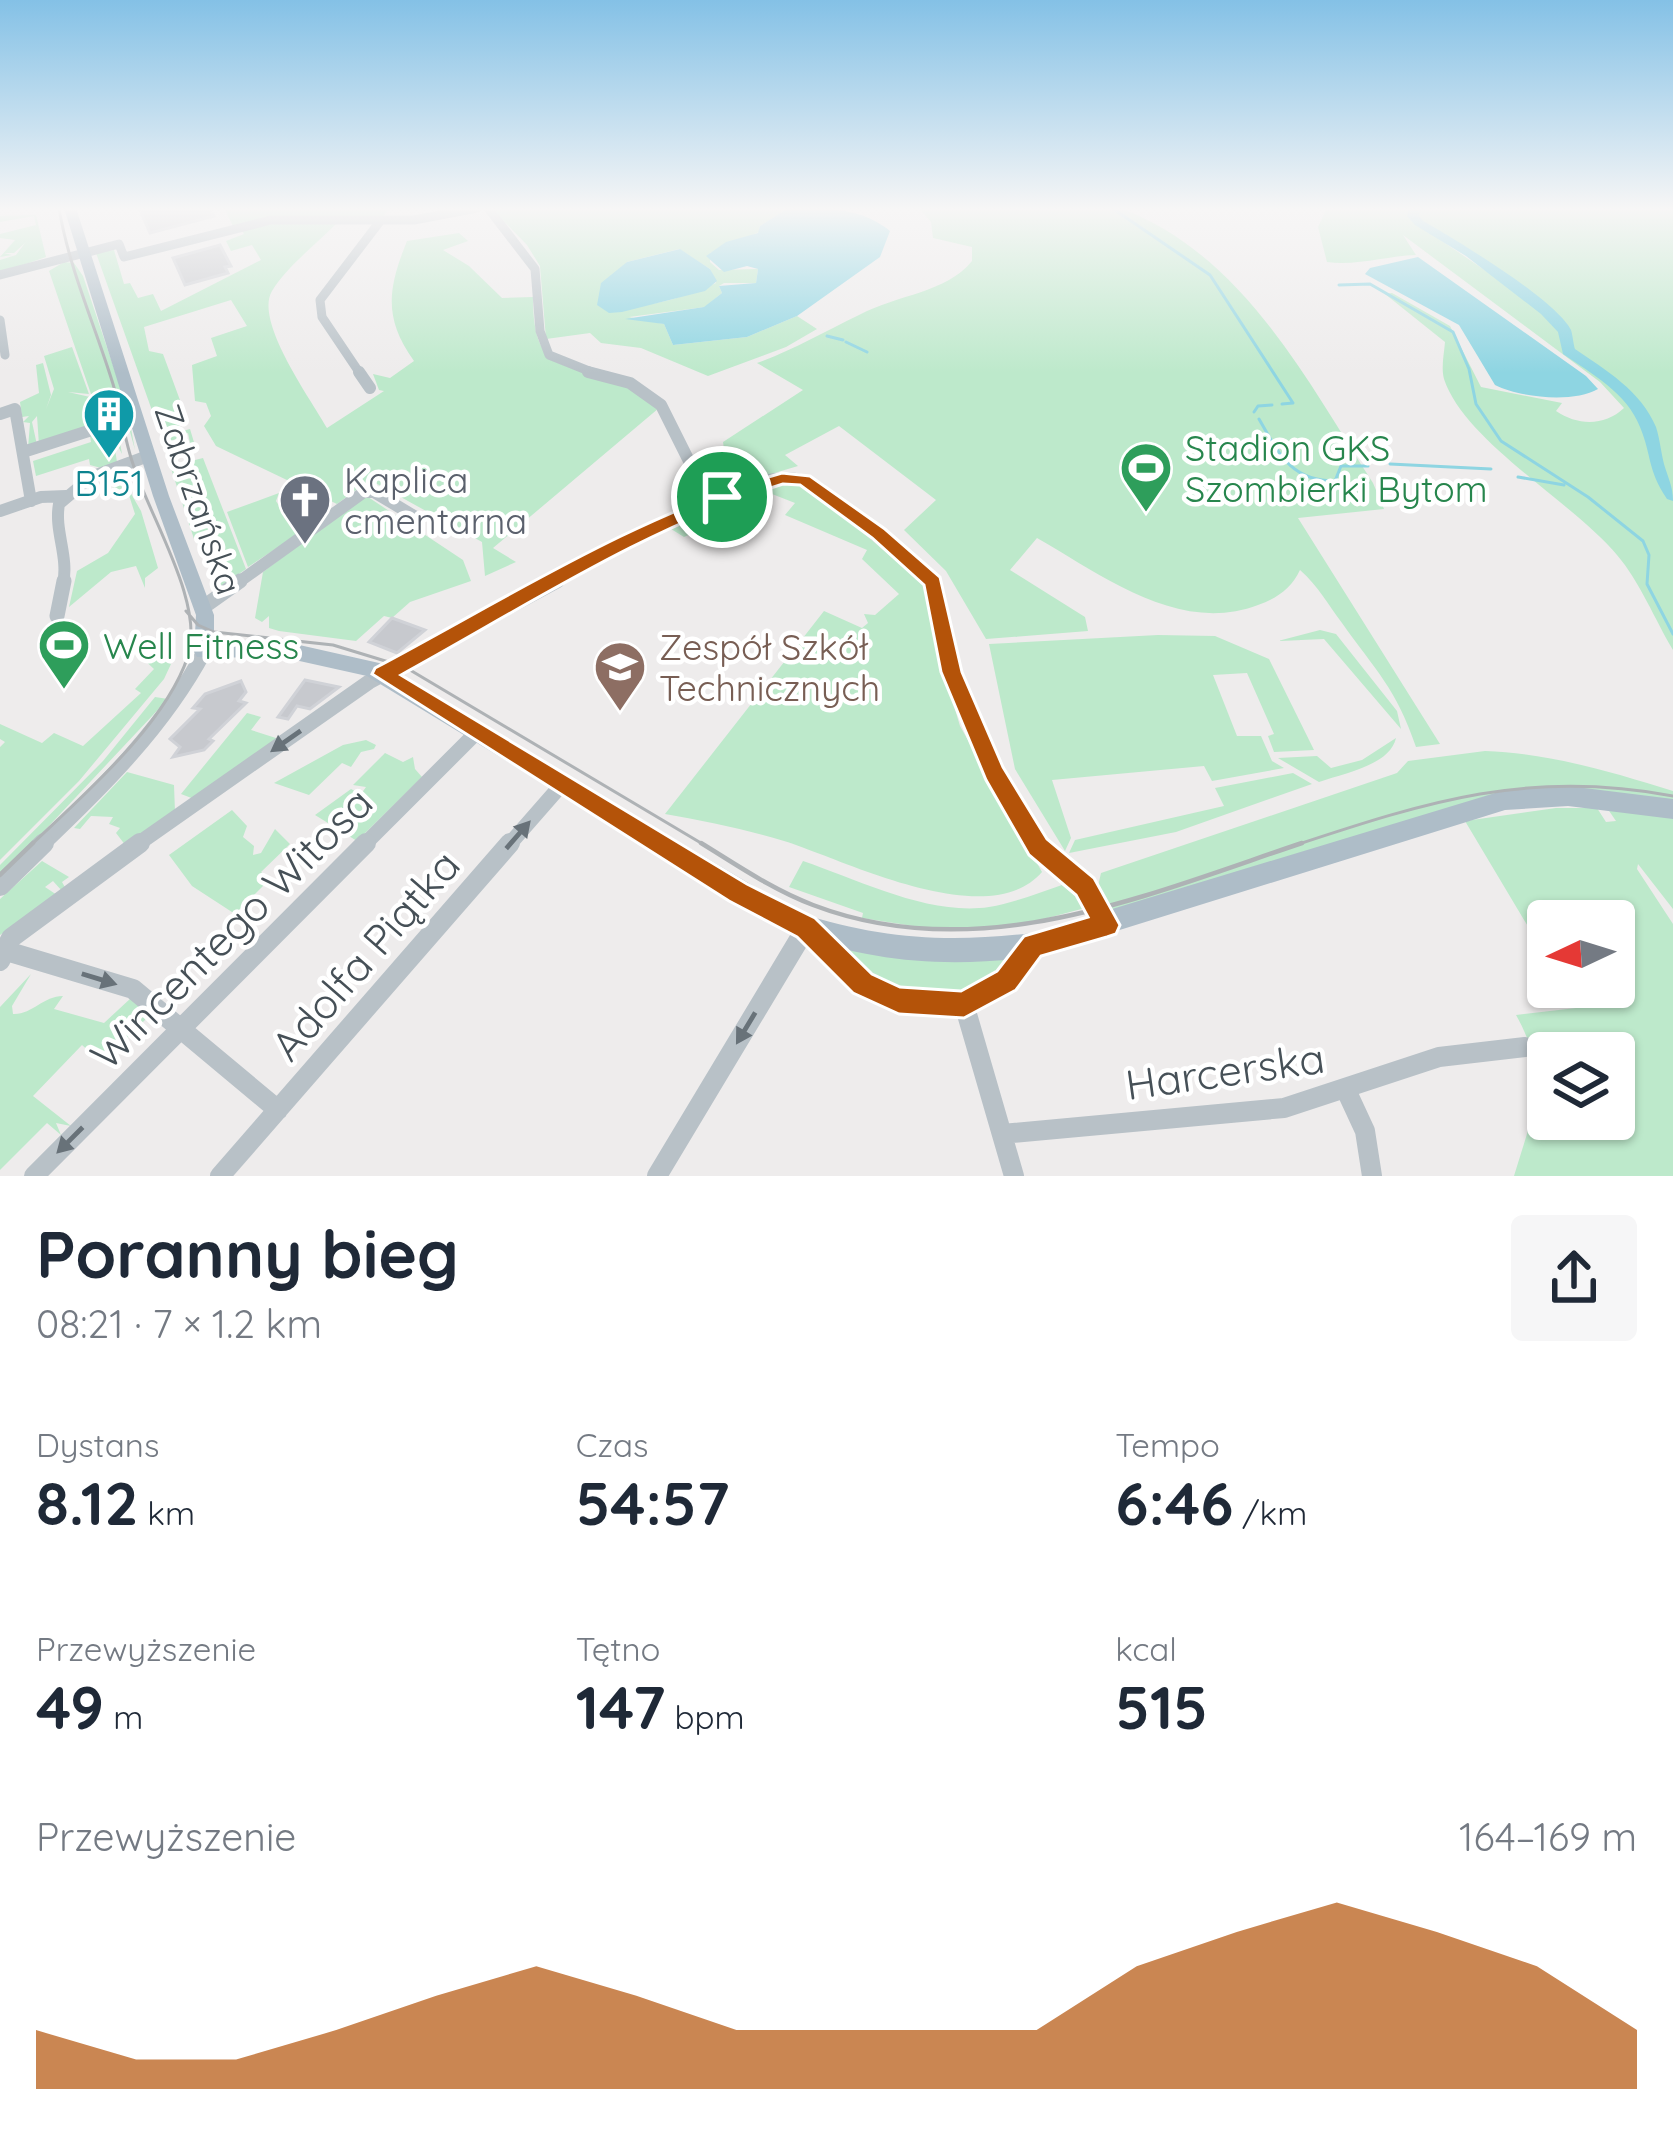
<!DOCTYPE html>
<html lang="pl">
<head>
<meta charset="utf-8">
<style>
	:root { --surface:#fff; --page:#f6f6f7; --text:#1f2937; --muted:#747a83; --accent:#b45309 }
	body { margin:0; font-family:Quicksand,sans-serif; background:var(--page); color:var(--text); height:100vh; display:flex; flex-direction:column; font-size:45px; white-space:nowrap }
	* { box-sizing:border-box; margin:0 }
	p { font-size:39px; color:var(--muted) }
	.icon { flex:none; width:66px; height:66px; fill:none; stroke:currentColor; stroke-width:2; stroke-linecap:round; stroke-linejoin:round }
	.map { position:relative; height:1176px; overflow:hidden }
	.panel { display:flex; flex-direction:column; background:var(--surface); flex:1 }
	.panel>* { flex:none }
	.needle { width:78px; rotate:266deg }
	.fabs { position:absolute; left:1527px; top:900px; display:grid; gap:24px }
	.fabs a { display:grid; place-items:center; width:108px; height:108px; border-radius:12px; background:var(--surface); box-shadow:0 3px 9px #0004; font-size:60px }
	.pin { position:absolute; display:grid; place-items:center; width:102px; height:102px; color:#fff; margin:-51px; border:6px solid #fff; border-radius:50%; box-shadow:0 3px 12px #0007 }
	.round { display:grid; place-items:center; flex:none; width:126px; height:126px; border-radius:12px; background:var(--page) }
	.head { display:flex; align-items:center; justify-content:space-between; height:204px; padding:0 36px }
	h1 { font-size:66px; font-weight:700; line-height:90px }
	.stats { display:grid; grid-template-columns:repeat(3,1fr); gap:18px; height:204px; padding:12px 36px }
	.stats div { display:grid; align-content:center }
	.stats b { font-size:60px; font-weight:700 }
	.stats small { font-size:33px; font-weight:400 }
	.stats p { font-size:33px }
	.chart { height:336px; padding:24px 36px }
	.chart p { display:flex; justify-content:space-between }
	.chart svg { width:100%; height:216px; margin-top:12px; fill:var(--accent); opacity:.7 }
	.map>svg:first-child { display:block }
	.green { fill:#bde9cb; fill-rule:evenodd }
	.water { fill:#8ed5e2 }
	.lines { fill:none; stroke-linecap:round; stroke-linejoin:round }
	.stream { stroke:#8ed5e2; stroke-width:3 }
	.river { fill:#8ed5e2; fill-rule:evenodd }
	.building { fill:#c7c9ce; stroke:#d0d2d7; stroke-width:3 }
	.minor-far3 { stroke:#b8c1c7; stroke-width:9 }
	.minor-far2 { stroke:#b8c1c7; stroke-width:12 }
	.minor-far1 { stroke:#b8c1c7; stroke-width:15 }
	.minor { stroke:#b8c1c7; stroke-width:20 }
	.major { fill:#aebdc8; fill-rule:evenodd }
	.tram-far1 { stroke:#aeb2b5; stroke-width:3 }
	.tram { stroke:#aeb2b5; stroke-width:4.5 }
	.oneway { fill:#687279 }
	.route { fill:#b45309; stroke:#fff; stroke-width:3; fill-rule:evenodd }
	.labels { text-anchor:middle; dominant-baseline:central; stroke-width:9; stroke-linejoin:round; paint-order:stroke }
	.leisure-label { font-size:36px; fill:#27864d; stroke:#fff; text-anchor:start }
	.worship-label { font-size:36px; fill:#5b616d; stroke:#fff; text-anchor:start }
	.culture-label { font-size:36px; fill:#0d838f; stroke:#fff }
	.street-label { font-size:36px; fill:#465057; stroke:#fff }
	.education-label { font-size:36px; fill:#785e54; stroke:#fff; text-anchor:start }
	.near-street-label { font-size:42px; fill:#465057; stroke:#fff }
</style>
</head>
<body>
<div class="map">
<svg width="1673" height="1176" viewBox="0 0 1673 1176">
	<rect width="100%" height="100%" fill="#eeecec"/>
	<!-- green -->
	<path class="green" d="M224,208H390L382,218L233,226Z
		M491,208H788L760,226L759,232L710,253V262L719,270L758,269L756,283H724L719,286L722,293L705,307L629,317L664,324L673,345L747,337L797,316L817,329L786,347L708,376L641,348L601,343L590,333L546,339L540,266L527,245ZM679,249L710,269L716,283C679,300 640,311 597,305L627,262Z
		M919,208H1120C1243,254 1306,379 1373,483L1384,509L1298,518L1440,744L1416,747C1396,688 1376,671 1342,623C1327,603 1319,587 1300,570C1291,589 1277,598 1258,605C1179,635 1102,575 1037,538L1010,570L1085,617L1088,631L986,639L946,571L904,530L936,500L839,426L785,455L798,466L745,482L726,462L723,442L803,390L757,363C793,350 824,332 859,315C899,294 946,293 972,261V247L933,238L931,222Z
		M1327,208H1412L1410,216L1417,224L1530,301L1534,300L1467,250L1421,223L1416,209L1673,208V650C1655,620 1640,582 1617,555C1573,502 1465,442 1444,379C1441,368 1444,354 1445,342L1385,294L1392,293L1450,326L1481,387L1562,403L1556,411C1578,426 1605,426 1624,408L1600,382L1403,235L1416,255C1386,256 1357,266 1327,262L1318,227Z
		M36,215L46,257L0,273V260L16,255L25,243L14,253H4L12,255L0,257L15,240L0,238V234L36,225L34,216L0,222V216Z
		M339,221C318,243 288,265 272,291C254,321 310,398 327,428L384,391L379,390L373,374L390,378L414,361C383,318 388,288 407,241L459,233L468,241L443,250L469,266L502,298L533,297C533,373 561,360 618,381C633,386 646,399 659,408L493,548L516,562L485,576L482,542L370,480L337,504L216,446L204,426L211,416L206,403L195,401L192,365L217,356L211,338L247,326L231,300L144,327L149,351L163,354L188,422L160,433L96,253L114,250L124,284L130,283L138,298L153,294L161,311L261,260L252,245L231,251L226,241L244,234L242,231L256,225Z
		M64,262L74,263L83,276L127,407L135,450L123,406L114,409L122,454L116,442L105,435L49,271Z
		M72,347L89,394L68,392L90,397L99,426L39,445L37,416L32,422L37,445L28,448L30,423L23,422L29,416L22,417L20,402L39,393L36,365L43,363L51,395L46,409L54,389L44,356Z
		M100,429L114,443L117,462L101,468L90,465L89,459L36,476L33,461L91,442L90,436Z
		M190,429L196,449L176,458L179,464L203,458L246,569L220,587L215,586L211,561L194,539L164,447L190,443L188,433L163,445L161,437Z
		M122,478L141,511L158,568L145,578V588L136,566L111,572L69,607L77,571L108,553L135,514L128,492L117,495L112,484Z
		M782,482L808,486L926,586L938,652L960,726L1042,872C988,934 845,860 784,841C745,829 705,821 665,814L824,611L862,628L868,623L864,614L875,615L899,594L862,559L867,550L785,515L795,503L772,494L687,526L693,533L684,537L671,529L759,486Z
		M279,493L276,501L283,512L314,498L328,505L330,513L248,567L227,512Z
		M365,495L463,560L471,581L410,602L392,618L384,616L356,641L279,631L269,628V616L262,622L255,618L263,572Z
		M1320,630L1336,634L1397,711L1401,729L1324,639L1278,641Z
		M1158,635L1215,636L1269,659L1314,750L1274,752L1268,736L1274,734L1247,673L1213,675L1237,736H1261L1272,761L1284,768L1212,781L1204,766L1052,780L1071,838L1065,851L1015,769L989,644Z
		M148,648L171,664L164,679L79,781L0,860V747L5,742L0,739V724L42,743L54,733L83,746L141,693L135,689L154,669L139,655Z
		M155,697L168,699L0,878V865L103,761Z
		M247,713L261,717L251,730L279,739L194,799L181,794Z
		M1396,738C1390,765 1345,773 1319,782L1278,758L1317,756L1331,768L1362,760Z
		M366,740L376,745L374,749L361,752L351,767L342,763L309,795L274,783L343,745Z
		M1485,751C1548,753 1612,772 1673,791V805L1578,791L1111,910L1098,886L1101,873L1397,773L1408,761Z
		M385,753L403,762L413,757L415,769L422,777L357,841L315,815L351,789L361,794L366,787L353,785Z
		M127,772L174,785L175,812L126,846L116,833L120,828L109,824L113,817L91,816L80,829L74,828Z
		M1293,773L1312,784L1176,832L1069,853L1075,840L1224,806L1215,788Z
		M1605,805L1673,817V909L1638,864L1637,869L1673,924V1176H1514C1533,1113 1551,1077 1516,1015L1576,1008L1564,987H1614V921H1548V960L1465,821L1556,808H1597L1606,822L1616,821ZM1548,1053H1614V1119H1548Z
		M232,810L247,826L243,837L254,846L253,855L261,853L275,829L290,844L261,872L270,879L235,914L192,886L169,855Z
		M42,861L69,877L62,882L66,889L62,891L53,881L45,887L57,895L0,935V899Z
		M803,861C859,880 929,916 989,907C1014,903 1038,893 1062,885L1089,907L1021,925L975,929H932L862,918L863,913L789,887Z
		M846,949L882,956L1012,958C979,995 932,1010 885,987C869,980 854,962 841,951Z
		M31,974L12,1006L13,1014C32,1015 43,996 63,996L54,1009L104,1023L131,998L151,1014L102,1063L82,1045L33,1096L71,1126L56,1123L61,1135L47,1123L0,1170V1007Z"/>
	<!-- water -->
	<path class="water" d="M788,208C825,208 861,207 890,231L880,257L797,316L747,337L673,345L664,324L625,319L704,307L722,293L719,286L756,283L758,269L747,266L724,272L706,256L726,242L758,233L760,226Z
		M680,249L710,269L717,281L705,291L622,312L609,313L597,305L601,283L627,262Z
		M1418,257L1586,376L1598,389C1574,403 1521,398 1495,385L1459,325L1365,274L1370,268Z"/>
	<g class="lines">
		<!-- stream -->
		<path class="stream" d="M1112,208L1210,275L1293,403L1282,404
			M1339,285L1370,284L1453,332L1469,369L1476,404L1501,441L1588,497L1643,541L1649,555L1647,584L1673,634
			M827,336L843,340
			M846,342L867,352
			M1254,412L1258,406L1272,405
			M1259,419C1279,454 1291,481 1335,481L1341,466H1368
			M1390,464L1491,469
			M1518,477L1564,485"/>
		<!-- river -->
		<path class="river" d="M1409,208H1421L1419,216L1423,221C1455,239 1556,300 1571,330C1572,332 1574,347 1575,349C1606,370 1641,391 1656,427C1660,440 1661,452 1664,464C1668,478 1673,486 1673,501L1667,499C1647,469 1652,456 1640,427C1627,393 1592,374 1563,354L1558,332L1541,314L1466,256L1415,225L1407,216Z"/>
	</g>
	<!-- building -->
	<path class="building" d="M139,208H210L214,216L150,233Z
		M220,245L231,266L225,267L228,273L185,285L173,258Z
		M392,618L425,630L397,653L369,642Z
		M305,680L339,687L310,709L297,706L288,719L278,717Z
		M241,681L246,692L239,701L246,703L209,739L213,741L204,750L173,757L180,747L170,739L200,709L193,708L205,694Z"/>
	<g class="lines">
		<!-- minor-far3 -->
		<path class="minor-far3" d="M488,208L535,269L540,331L549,355L599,375
			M0,275L119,244L124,257L271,220H414L477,208
			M0,320L5,355
			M361,375L322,317L320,300L381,220"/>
		<!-- minor-far2 -->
		<path class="minor-far2" d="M359,372L370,388
			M588,372L630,383L661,405L691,465L722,497
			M0,414L15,409L31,501
			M23,452L101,427
			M59,504L91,477L148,456
			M59,504C54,531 69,556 63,584
			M0,511L41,497L66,496
			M236,584L364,492H374L419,519
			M551,584C610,554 721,483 783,478C797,477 808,482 819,488L934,584"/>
		<!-- minor-far1 -->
		<path class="minor-far1" d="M932,581L952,672L994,773L1038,846
			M202,608L240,581
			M57,616L64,581
			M41,846C102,788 164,727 204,652
			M135,846L369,682L557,581
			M363,846L479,730
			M508,846L564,782"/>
		<!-- minor -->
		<path class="minor" d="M1036,843L1086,887L1107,924
			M0,886L44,843
			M0,949L133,989L278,1110
			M0,961L11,938L140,843
			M964,1004L1014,1176
			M1346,1090L1365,1131L1372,1176
			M1002,1134L1284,1108L1439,1057L1525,1047
			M34,1176L366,843
			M220,1176L510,843
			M657,1176L806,928C877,1003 960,1050 1033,945"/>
		<!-- major -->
		<path class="major" d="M64,208H76L169,496L214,615V644L286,642L379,663L799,913C881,939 947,943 1033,933L1505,790L1568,786L1673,799V819L1568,806L1505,810L1033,957C944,968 878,962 793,935L367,676L286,658L197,657L194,652L196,615L153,496Z"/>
		<!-- tram-far1 -->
		<path class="tram-far1" d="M186,611L198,625L214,632L333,645L405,667L706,846
			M30,846C82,796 165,726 188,656C205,603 149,516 133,464C124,438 121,410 113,384C95,325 69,269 59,208
			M1293,846C1429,801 1529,769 1673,796"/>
		<!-- tram -->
		<path class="tram" d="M701,843C737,865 773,890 813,905C978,968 1144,896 1302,843
			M0,875L33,843"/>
	</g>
	<!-- one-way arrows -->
	<defs><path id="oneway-solid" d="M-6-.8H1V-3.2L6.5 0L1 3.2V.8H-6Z" transform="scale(3)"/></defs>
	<g class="oneway">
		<use href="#oneway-solid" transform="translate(286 741) rotate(145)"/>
		<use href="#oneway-solid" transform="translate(518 835) rotate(-49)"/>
		<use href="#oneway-solid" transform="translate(99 979) rotate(17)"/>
		<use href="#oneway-solid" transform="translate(746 1028) rotate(121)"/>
		<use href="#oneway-solid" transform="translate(70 1140) rotate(135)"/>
	</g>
	<!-- sky -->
	<linearGradient id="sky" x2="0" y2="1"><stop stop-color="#84c1e6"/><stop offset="0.56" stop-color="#f7f6f6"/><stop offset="1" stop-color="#f7f6f6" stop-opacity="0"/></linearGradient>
	<rect width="1673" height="373" fill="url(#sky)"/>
	<!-- route -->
	<path class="route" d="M782,473L810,476L885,529L940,577L962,672L1003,767L1047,839L1094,878L1120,925L1116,934L1107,937L1041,956L1016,990L964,1018L899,1014L853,993L797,937L729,901L372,674L375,668C507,598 638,514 782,473ZM783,484L800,485L872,538L924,585L941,672L986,780L1029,855L1076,895L1088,917L1024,936L997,971L961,991L900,987L872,974L815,918L747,884L401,675C525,607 647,527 783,484Z"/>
	<!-- icons -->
	<defs>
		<g id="building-pin" transform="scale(2.7)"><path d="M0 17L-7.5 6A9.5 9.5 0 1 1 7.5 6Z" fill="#0f9aa8" stroke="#fff"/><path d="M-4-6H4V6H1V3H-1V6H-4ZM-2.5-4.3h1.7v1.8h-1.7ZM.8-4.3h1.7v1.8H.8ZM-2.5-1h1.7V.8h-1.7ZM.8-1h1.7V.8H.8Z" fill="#fff"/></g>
		<g id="stadium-pin" transform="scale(2.7)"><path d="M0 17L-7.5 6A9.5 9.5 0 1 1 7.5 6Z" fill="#2e9e5b" stroke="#fff"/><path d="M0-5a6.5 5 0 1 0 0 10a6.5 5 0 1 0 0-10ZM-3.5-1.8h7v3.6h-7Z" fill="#fff"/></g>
		<g id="church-pin" transform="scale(2.7)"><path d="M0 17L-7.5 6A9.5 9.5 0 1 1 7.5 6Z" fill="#6b7280" stroke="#fff"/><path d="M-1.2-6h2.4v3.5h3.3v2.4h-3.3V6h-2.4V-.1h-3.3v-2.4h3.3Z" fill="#fff"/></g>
		<g id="school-pin" transform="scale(2.7)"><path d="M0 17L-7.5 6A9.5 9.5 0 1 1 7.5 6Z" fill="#8d6e63" stroke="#fff"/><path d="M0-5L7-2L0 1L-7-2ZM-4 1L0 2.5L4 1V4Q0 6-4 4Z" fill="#fff"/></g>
	</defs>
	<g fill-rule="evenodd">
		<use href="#building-pin" x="109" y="414"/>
		<use href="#stadium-pin" x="1146" y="468"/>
		<use href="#church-pin" x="305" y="500"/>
		<use href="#stadium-pin" x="64" y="645"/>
		<use href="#school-pin" x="620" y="667"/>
	</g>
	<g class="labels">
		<!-- leisure labels -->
		<g class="leisure-label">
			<text x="1185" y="447">Stadion GKS<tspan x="1185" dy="41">Szombierki Bytom</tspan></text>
			<text x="103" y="645">Well Fitness</text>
		</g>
		<!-- worship labels -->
		<g class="worship-label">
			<text x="344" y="479">Kaplica<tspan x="344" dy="41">cmentarna</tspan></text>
		</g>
		<!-- culture labels -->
		<g class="culture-label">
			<text x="109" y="482">B151</text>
		</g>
		<!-- street labels -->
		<g class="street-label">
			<text transform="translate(199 499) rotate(71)">Zabrzańska</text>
		</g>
		<!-- education labels -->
		<g class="education-label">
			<text x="659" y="646">Zespół Szkół<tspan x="659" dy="41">Technicznych</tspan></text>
		</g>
		<!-- near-street labels -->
		<g class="near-street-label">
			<text transform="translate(231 928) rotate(-45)">Wincentego Witosa</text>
			<text transform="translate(365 955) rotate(-49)">Adolfa Piątka</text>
			<text transform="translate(1225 1071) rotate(-8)">Harcerska</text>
		</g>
	</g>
</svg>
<div class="fabs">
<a><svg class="needle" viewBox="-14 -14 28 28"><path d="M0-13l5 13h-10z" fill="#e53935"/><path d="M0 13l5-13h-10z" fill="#747a83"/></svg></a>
<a><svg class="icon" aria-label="layers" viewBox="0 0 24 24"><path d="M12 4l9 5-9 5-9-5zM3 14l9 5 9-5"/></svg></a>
</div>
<div class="pin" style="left:722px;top:497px;background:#1e9e55"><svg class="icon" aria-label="arrive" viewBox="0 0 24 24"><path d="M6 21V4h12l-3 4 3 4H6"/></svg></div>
</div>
<section class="panel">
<div class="head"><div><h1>Poranny bieg</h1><p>08:21 · 7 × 1.2 km</p></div><a class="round"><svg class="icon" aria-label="share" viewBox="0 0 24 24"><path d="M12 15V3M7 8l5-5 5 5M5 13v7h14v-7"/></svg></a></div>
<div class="stats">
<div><p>Dystans</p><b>8.12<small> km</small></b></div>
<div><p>Czas</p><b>54:57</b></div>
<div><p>Tempo</p><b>6:46<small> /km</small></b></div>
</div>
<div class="stats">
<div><p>Przewyższenie</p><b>49<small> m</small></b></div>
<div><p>Tętno</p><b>147<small> bpm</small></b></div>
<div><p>kcal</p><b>515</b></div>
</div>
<div class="chart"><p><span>Przewyższenie</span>164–169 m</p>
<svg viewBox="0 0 160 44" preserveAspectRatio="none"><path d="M0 44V32L10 38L20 38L30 32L40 25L50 19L60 25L70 32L80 32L90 32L100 32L110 19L120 12L130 6L140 12L150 19L160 32V44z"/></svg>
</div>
</section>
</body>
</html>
